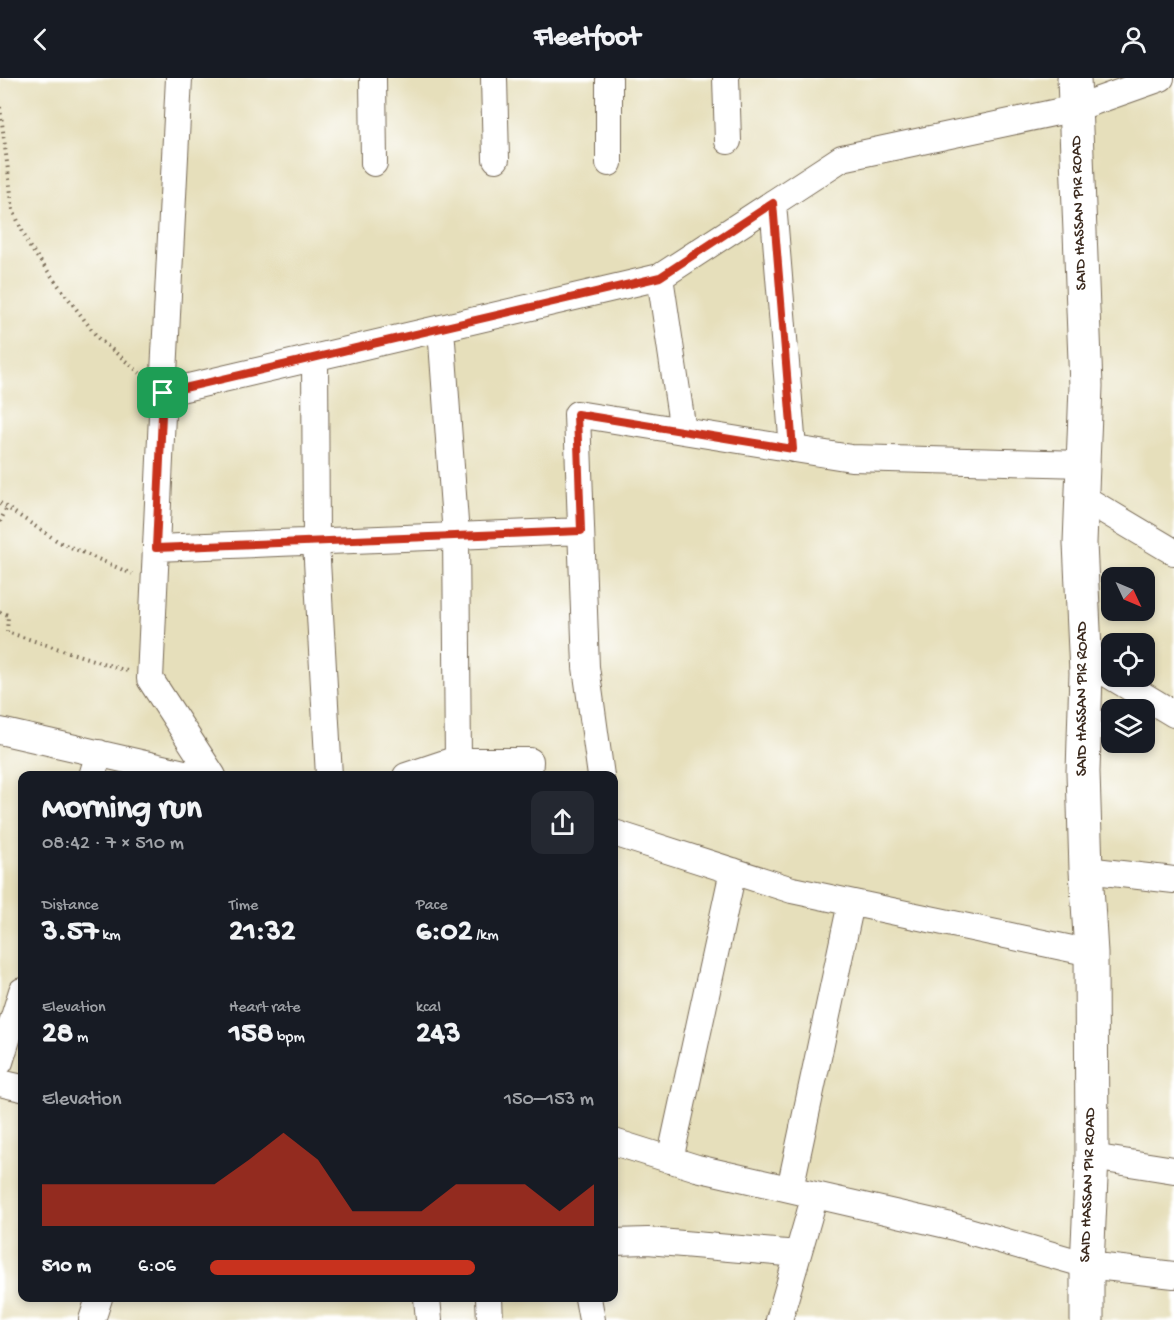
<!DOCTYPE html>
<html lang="en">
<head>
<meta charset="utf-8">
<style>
	:root { --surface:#171b24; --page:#242831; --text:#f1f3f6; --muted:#9ea1a6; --accent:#c8321e }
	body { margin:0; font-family:"Gochi Hand",sans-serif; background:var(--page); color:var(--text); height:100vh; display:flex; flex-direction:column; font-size:22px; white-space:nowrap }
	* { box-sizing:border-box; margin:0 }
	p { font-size:20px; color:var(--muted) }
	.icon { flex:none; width:33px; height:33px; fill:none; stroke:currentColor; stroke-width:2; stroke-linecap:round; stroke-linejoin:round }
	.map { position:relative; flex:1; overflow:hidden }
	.sheet { position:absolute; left:18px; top:693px; width:600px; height:531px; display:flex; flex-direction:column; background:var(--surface); border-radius:12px; box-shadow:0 3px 9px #0003 }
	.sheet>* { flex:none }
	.needle { width:39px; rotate:134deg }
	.controls { position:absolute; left:1101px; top:489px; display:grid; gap:12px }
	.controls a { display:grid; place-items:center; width:54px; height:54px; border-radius:12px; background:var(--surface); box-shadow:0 3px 9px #0003; font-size:30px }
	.pin { position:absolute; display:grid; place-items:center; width:51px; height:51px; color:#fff; margin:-26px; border-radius:12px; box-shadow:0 3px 9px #0006 }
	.round { display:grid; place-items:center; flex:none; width:63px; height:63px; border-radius:12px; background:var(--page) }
	.head { display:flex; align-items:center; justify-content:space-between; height:102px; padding:0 24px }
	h1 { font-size:33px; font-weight:700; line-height:45px }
	.stats { display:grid; grid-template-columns:repeat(3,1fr); gap:9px; height:102px; padding:6px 24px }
	.stats div { display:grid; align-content:center }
	.stats b { font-size:30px; font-weight:700 }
	.stats small { font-size:16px; font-weight:400 }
	.stats p { font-size:16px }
	.chart { height:168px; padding:12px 24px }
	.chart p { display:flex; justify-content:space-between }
	.chart svg { width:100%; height:108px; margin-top:6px; fill:var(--accent); opacity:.7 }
	ul { padding:0 24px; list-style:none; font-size:20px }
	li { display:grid; grid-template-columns:96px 72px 1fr; align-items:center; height:45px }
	li i { height:15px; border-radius:8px; background:var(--accent) }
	header { display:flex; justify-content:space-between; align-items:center; height:78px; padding:0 24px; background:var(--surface); font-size:27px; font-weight:700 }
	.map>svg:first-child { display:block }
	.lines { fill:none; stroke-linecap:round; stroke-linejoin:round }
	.minor-casing { stroke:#776955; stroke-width:28 }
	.tertiary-casing { stroke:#776955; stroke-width:35 }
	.path { stroke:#776955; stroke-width:4; stroke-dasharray:1.5 4.5; stroke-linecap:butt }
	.minor { stroke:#fff; stroke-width:26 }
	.tertiary { stroke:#fff; stroke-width:33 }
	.route-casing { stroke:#fff; stroke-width:12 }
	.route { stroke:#c8321e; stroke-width:8 }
	.labels { text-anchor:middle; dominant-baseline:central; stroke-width:4.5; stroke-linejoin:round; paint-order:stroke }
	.street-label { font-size:16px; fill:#3b2a1e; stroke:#fff }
</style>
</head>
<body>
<header><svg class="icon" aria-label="back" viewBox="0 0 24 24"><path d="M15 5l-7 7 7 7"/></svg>Fleetfoot<svg class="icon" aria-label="person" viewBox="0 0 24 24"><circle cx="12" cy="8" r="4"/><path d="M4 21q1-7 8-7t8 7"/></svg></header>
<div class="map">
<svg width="1174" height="1242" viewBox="0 0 1174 1242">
	<rect width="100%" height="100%" fill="#fff"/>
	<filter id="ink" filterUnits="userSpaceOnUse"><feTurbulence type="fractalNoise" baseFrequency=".0167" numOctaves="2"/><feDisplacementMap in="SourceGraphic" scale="12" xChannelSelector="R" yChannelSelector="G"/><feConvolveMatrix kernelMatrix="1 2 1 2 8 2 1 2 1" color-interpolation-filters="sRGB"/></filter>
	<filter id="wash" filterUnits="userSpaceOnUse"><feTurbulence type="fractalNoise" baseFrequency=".008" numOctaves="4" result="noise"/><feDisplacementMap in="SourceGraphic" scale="24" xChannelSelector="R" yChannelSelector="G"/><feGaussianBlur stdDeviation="1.35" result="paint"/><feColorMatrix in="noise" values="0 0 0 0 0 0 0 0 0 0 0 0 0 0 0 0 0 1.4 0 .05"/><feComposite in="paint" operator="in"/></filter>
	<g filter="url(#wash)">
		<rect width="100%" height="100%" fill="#e6dfbb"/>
	</g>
	<g filter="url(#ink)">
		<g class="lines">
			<!-- minor casing -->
			<g class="minor-casing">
				<path id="minor" d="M179,0L163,315L660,199L842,80L1076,30L1161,0
					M373,0L374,85
					M494,0L496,81
					M726,0L728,63
					M609,85V0
					M773,125L793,371
					M660,199L683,353
					M441,250L456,458L458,683
					M315,279L316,465L329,698
					M163,315L150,601L213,698
					M1082,419L1174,474
					M156,470L581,453
					M1086,583L1174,636
					M0,653L197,698
					M92,698L99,675
					M406,698L451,683H530L529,698
					M601,698L586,589L577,336L851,380L1083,386
					M614,755L792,812L1091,875
					M1086,792L1174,802
					M0,984L22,913
					M0,1005L22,1010
					M614,1064L697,1090L951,1148L1087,1187L1174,1197
					M1092,1079L1174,1092
					M670,1082L733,793
					M790,1111L851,825
					M614,1164L648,1163L798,1176
					M427,1220L429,1242
					M489,1220L490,1242
					M588,1220L592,1242
					M92,1242L99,1220
					M779,1242L815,1117"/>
			</g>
			<!-- tertiary casing -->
			<g class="tertiary-casing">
				<path id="tertiary" d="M1074,0L1086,308L1080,465L1086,595L1083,694L1086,792L1091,875L1092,1079L1087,1187V1242"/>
			</g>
			<!-- path -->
			<path class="path" d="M0,29L13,132L29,168L98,260L140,295
				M0,425L59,464L132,496
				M0,444L7,429
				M0,534L8,537L7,554L127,593"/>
			<!-- minor -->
			<use href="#minor" class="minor"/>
			<!-- tertiary -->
			<use href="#tertiary" class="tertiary"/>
		</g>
	</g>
	<g class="lines" filter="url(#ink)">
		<!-- route casing -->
		<g class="route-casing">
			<path id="route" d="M773,125L793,371L577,336L581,453L156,470L163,315L660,199Z"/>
		</g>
		<!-- route -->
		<use href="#route" class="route"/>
	</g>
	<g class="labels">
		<!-- street labels -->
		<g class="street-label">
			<text transform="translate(1080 135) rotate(-92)">SAID HASSAN PIR ROAD</text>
			<text transform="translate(1083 621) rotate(-90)">SAID HASSAN PIR ROAD</text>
			<text transform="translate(1089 1107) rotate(-88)">SAID HASSAN PIR ROAD</text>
		</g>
	</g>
</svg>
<div class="controls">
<a><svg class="needle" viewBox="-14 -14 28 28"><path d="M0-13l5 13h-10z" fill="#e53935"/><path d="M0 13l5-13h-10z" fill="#9ea1a6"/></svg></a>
<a><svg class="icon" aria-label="locate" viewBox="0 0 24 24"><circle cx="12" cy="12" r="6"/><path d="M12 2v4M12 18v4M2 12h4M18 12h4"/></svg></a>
<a><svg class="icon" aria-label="layers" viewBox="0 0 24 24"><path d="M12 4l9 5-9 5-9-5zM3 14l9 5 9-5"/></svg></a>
</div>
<div class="pin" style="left:163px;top:315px;background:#1e9e55"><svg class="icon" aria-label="arrive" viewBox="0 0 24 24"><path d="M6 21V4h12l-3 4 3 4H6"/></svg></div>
<section class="sheet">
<div class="head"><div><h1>Morning run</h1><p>08:42 · 7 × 510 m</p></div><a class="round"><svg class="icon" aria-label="share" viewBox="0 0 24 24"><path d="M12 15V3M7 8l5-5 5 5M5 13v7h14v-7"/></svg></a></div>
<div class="stats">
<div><p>Distance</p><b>3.57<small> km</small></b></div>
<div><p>Time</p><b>21:32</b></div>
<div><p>Pace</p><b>6:02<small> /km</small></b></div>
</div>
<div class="stats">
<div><p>Elevation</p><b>28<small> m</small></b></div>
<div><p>Heart rate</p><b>158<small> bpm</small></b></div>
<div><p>kcal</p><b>243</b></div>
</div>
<div class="chart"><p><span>Elevation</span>150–153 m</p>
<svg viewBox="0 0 160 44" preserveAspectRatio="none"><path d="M0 44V27L10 27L20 27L30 27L40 27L50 27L60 17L70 6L80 17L90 38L100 38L110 38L120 27L130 27L140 27L150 38L160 27V44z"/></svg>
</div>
<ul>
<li><b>510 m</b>6:06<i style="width:69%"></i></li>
</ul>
</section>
</div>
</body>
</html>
